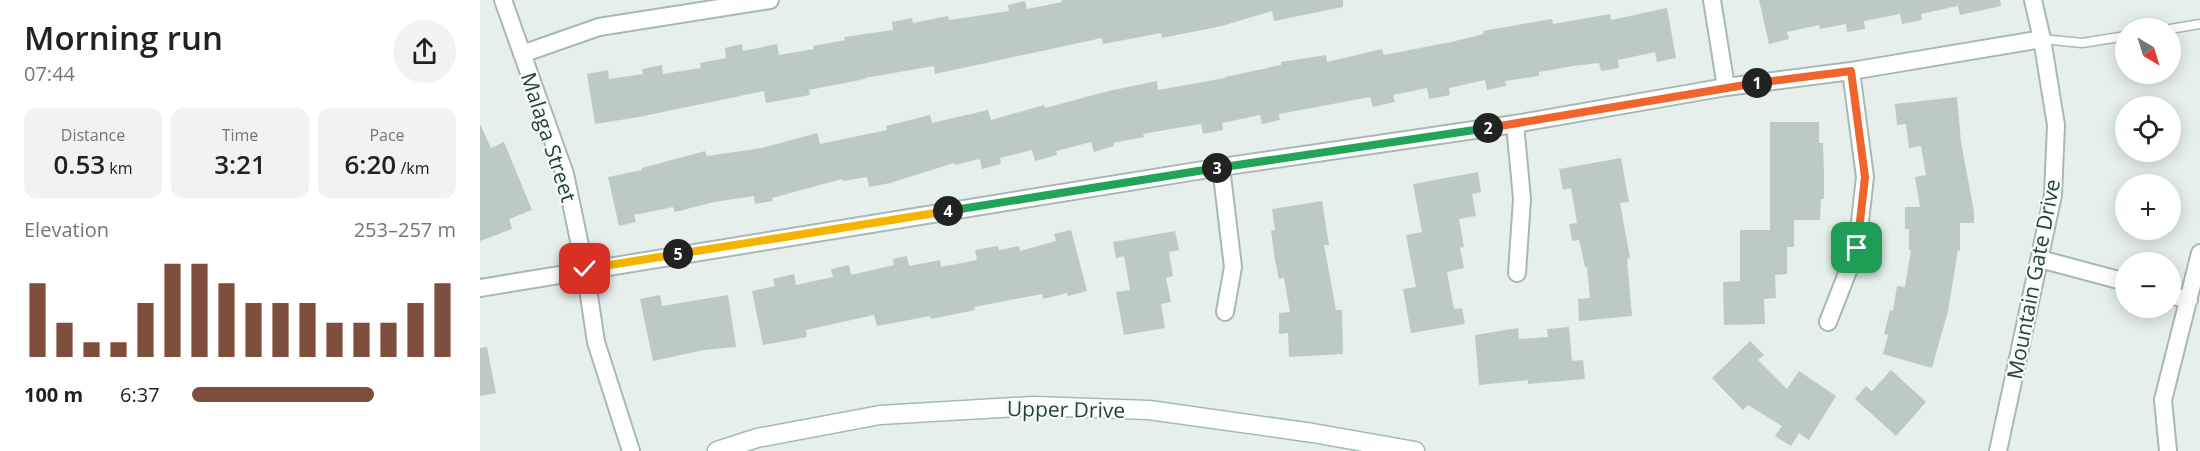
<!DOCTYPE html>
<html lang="en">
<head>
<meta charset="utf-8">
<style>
	:root { --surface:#fff; --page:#f2f2f2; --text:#222; --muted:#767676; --accent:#804e3d }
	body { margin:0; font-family:"Open Sans",sans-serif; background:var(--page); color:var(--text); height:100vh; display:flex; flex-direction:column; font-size:22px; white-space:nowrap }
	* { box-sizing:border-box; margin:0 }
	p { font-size:20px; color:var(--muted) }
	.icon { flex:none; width:33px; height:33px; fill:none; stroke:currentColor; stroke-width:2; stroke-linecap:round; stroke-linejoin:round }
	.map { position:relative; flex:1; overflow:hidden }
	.drawer { display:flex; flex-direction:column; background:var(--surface); width:480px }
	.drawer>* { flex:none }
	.needle { width:39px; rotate:142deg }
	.tools { position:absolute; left:1635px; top:18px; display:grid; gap:12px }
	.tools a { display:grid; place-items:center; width:66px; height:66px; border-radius:50%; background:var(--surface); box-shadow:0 3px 15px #0003; font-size:30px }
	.pin { position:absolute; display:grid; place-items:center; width:51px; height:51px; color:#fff; margin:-26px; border-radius:12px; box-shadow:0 3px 9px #0006 }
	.km { position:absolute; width:30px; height:30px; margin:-15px; border-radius:50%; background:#222; color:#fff; font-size:16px; line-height:30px; text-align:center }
	.round { display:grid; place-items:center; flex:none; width:63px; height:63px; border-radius:32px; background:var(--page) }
	.overview { display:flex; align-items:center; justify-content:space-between; height:102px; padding:0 24px }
	h1 { font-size:33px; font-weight:600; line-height:45px }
	.metrics { display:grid; grid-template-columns:repeat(3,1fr); gap:9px; height:102px; padding:6px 24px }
	.metrics div { display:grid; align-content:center; border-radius:12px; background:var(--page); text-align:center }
	.metrics b { font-size:26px; font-weight:600 }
	.metrics small { font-size:16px; font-weight:400 }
	.metrics p { font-size:16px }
	.chart { height:168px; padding:12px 24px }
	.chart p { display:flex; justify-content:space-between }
	.chart svg { width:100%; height:108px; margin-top:6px; stroke:var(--accent); stroke-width:6 }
	ul { padding:0 24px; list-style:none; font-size:20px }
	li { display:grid; grid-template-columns:96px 72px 1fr; align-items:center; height:45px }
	li i { height:15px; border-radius:8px; background:var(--accent) }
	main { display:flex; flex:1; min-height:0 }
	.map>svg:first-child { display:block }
	.building { fill:#bbcac4 }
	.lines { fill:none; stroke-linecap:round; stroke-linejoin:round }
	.service-casing { stroke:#a8b8b2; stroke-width:11 }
	.minor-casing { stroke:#a8b8b2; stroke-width:20 }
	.secondary-casing { stroke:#a4bbb3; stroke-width:21 }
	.service { stroke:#fff; stroke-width:8 }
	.minor { stroke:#fff; stroke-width:16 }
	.secondary { stroke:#fff; stroke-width:18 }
	.split-1-casing { stroke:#fff; stroke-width:12 }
	.split-2-casing { stroke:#fff; stroke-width:12 }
	.split-3-casing { stroke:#fff; stroke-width:12 }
	.split-4-casing { stroke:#fff; stroke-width:12 }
	.split-5-casing { stroke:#fff; stroke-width:12 }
	.split-6-casing { stroke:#fff; stroke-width:12 }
	.split-1 { stroke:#f0652b; stroke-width:8 }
	.split-2 { stroke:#f0652b; stroke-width:8 }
	.split-3 { stroke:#22a559; stroke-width:8 }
	.split-4 { stroke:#22a559; stroke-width:8 }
	.split-5 { stroke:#f5b400; stroke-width:8 }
	.split-6 { stroke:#f5b400; stroke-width:8 }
	.labels { text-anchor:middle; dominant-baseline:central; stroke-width:4.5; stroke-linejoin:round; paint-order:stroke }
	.street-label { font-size:21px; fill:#24423a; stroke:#f7fbf9 }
</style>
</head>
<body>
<main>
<section class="drawer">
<div class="overview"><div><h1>Morning run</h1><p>07:44</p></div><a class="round"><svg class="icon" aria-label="share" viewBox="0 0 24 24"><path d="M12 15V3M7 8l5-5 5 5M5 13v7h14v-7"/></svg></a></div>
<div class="metrics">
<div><p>Distance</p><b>0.53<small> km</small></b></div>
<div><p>Time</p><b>3:21</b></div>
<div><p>Pace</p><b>6:20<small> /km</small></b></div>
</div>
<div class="chart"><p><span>Elevation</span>253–257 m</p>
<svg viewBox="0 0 160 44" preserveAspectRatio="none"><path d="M5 44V14M15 44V30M25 44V38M35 44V38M45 44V22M55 44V6M65 44V6M75 44V14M85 44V22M95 44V22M105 44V22M115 44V30M125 44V30M135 44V30M145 44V22M155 44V14"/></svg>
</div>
<ul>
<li><b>100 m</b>6:37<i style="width:69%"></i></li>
</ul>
</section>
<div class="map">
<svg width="1720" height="451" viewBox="0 0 1720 451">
	<rect width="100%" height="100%" fill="#e6efeb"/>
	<!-- building -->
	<path class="building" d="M582,0H863V7L794,21L792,11L742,26L682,38L681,33L623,44L622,38L455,74L454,66L385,78V79L329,90L330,95L286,103L284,91L159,117L115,124L107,74L128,70L129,79L163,74L162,69L182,65L183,74L221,68L220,63L246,58L245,48L262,44L263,51L297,44L299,55L334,49L333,46L365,40L364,37L413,30L412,22L432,18L433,23L468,16L469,20L490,17L529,11L528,5L545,1L547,9L582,2Z
		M1279,0H1520L1521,6L1480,15L1477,2V6L1441,14L1442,20L1422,24L1420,14L1384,21L1385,29L1367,32L1366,24L1340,29L1339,25L1307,32L1309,39L1289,44Z
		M1187,8L1196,58L1177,62L1175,52L1138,60L1139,68L1121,71L1119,63L1093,66L1059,72V76L1025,81L1026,86L1007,90L1005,80L969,88L970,95L949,99L947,88L913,95L915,102L893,107L890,97L799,114L800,120L782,124L780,115L742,123L743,130L723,134L721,124L697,128L663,134L664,137L633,143L634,146L614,152L611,142L576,151L577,155L555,161L552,150L520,158L521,164L502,169L500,159L475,165L474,163L410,183L389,187L387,177L363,181L362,179L292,198L293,201L275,204L274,196L234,202L195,212L193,207L154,215L156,222L139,226L128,177L162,170V168L225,151L227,156L282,148L337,133L340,144L407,130L406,126L450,115L452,123L508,110L511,120L564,105L565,108L629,91L677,81L678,90L745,78V77L801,65V62L846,55L847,62L902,49L904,55L971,42L1004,34L1003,31L1072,19L1073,24L1130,14L1131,20Z
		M1477,97L1481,142L1494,212V223H1480V251L1478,250L1468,311L1452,368L1403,354L1408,335L1404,334L1410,310L1413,311L1417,286L1425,287L1431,250H1429V229H1425V207H1440L1435,177L1446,175L1441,146L1429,148L1426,124L1417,125L1415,104Z
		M1290,122H1339V143H1343L1344,176V199H1341L1340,220H1314V247H1307V274L1295,275L1296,298L1284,299L1285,324L1244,325L1243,282L1260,281V230H1290Z
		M0,124L11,148L24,142L52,210L29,219L32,229L0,241Z
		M1141,158L1149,202L1140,203L1150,258L1147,259L1152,316L1099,321L1098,299L1110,298L1107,267H1105L1099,240L1092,241L1089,224L1097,223L1091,188L1083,190L1079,169Z
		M998,172L1001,192L992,194L996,216L979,219L984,247L980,248L984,268L967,272L974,309L982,308L985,324L931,333L923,289L936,287L926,235L942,232L933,184Z
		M842,201L849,245H844L856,310H862L863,354L809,357L808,333L799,334V313L810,312L804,278L799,279L795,260L791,231L795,230L792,209Z
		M591,230L607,291L588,296L587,293L563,299L562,294L494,307L495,310L451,319L450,316L397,326L394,315L326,330L327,337L283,345L272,291L295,286L293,279L314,274L316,285L353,277L351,269L369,265L371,275L414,265L413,259L427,256L429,266L460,260L461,267L497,260L495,250L518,246L519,250L539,246L540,251L576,241L574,234Z
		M695,231L699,250L689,252L693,276L686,278L691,302L681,304L685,328L644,335L636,292L650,290L644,256L636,258L633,242Z
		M180,295L182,306L248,295L256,347L224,350L173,361L160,299Z
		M1089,327L1092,361L1103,360L1105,379L1048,384V380L999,385L995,335L1038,328L1039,339L1068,337L1067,329Z
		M1270,341L1284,355L1278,360L1307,389L1319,371L1356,396L1329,440L1319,433L1311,446L1295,436L1302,426L1268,405L1263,410L1232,378Z
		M7,347L16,393L0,396V348Z
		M1411,370L1446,402L1416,436L1375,399L1386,386L1392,391Z"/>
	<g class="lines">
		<!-- service casing -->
		<g class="service-casing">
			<path id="service" d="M1690,29L1720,24
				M1562,39L1602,43L1646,36"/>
		</g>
		<!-- minor casing -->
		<g class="minor-casing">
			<path id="minor" d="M23,0L85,174L105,269L116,342L151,451
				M1232,0L1246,87
				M42,54L119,27L290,0
				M1035,124L1042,199L1037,273
				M741,167L753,267L745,312
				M1560,259L1646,282
				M0,288L741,167L1035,124L1246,87L1371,71L1562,39
				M1690,295L1709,300
				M1348,322L1377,248L1385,177L1371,71
				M1518,451L1573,195L1576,125L1562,39L1553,0
				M1688,451L1683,400L1720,253"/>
		</g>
		<!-- secondary casing -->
		<g class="secondary-casing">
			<path id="secondary" d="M237,451L277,438L400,415L553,406L669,410L833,433L935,451"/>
		</g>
		<!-- service -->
		<use href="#service" class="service"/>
		<!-- minor -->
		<use href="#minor" class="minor"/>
		<!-- secondary -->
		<use href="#secondary" class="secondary"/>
	</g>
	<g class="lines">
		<!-- split-1 casing -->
		<g class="split-1-casing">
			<path id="split-1" d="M1277,83L1371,71L1385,177L1377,248"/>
		</g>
		<!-- split-2 casing -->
		<g class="split-2-casing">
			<path id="split-2" d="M1008,128L1277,83"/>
		</g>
		<!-- split-3 casing -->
		<g class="split-3-casing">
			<path id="split-3" d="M737,168L1008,128"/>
		</g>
		<!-- split-4 casing -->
		<g class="split-4-casing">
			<path id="split-4" d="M468,211L737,168"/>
		</g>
		<!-- split-5 casing -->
		<g class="split-5-casing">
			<path id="split-5" d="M198,254L468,211"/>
		</g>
		<!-- split-6 casing -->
		<g class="split-6-casing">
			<path id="split-6" d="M105,269L198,254"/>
		</g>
		<!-- split-1 -->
		<use href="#split-1" class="split-1"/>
		<!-- split-2 -->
		<use href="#split-2" class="split-2"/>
		<!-- split-3 -->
		<use href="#split-3" class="split-3"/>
		<!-- split-4 -->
		<use href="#split-4" class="split-4"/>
		<!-- split-5 -->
		<use href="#split-5" class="split-5"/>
		<!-- split-6 -->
		<use href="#split-6" class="split-6"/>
	</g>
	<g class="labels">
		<!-- street labels -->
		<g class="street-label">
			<text transform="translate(69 137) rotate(72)">Malaga Street</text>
			<text transform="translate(1553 279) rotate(-79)">Mountain Gate Drive</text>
			<text transform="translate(586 409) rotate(1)">Upper Drive</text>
		</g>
	</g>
</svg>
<div class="tools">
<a><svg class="needle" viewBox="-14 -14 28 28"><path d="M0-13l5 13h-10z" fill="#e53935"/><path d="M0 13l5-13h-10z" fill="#767676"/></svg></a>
<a><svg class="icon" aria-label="locate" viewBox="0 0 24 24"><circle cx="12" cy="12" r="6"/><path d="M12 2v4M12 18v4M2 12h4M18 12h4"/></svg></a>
<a>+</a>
<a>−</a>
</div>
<div class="pin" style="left:1377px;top:248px;background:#1e9e55"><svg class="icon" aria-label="arrive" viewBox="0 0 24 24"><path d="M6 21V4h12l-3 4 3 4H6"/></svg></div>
<div class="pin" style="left:105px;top:269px;background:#d93025"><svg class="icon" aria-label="check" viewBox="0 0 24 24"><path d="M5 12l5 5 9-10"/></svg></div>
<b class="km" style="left:1277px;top:83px">1</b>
<b class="km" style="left:1008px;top:128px">2</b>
<b class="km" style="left:737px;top:168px">3</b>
<b class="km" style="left:468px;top:211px">4</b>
<b class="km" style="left:198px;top:254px">5</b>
</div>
</main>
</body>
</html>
